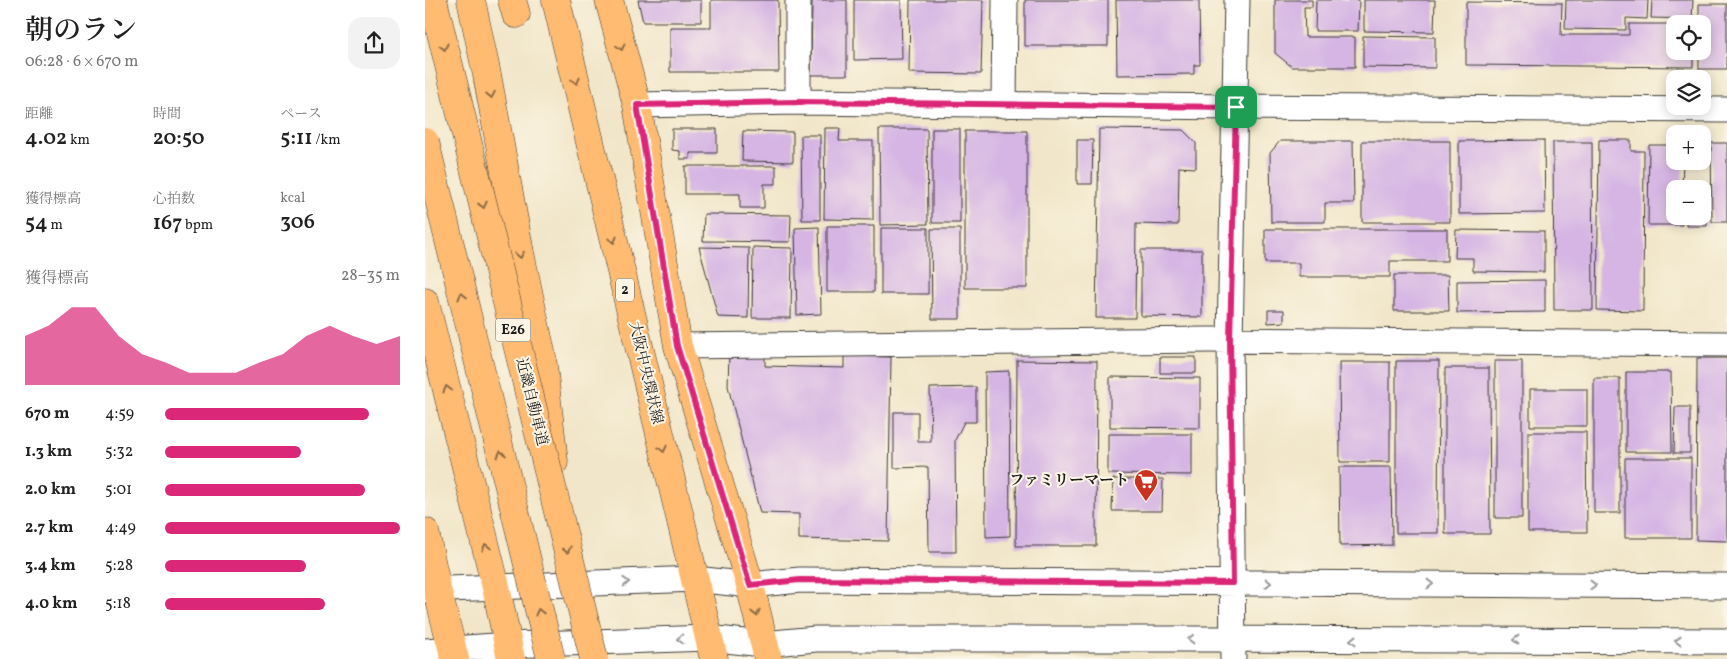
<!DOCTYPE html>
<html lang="ja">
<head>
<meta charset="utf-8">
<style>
	:root { --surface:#fff; --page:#f2f2f2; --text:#222; --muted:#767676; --accent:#db2777 }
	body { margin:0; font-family:Vollkorn,"Noto Serif JP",serif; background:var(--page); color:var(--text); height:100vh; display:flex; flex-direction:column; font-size:19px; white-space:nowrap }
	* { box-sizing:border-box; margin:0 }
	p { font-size:16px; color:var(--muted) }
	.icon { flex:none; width:28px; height:28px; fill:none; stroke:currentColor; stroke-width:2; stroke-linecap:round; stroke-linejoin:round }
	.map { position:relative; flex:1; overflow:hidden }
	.details { display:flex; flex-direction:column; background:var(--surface); width:425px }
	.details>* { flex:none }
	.buttons { position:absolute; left:1241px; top:15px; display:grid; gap:10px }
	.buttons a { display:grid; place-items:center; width:45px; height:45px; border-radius:10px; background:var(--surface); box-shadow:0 2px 12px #0003; font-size:25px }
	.pin { position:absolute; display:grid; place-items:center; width:42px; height:42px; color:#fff; margin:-21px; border-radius:10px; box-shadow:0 2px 8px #0006 }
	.round { display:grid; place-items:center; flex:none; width:52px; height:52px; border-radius:15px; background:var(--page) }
	.head { display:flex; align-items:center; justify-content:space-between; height:85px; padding:0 25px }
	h1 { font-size:28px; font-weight:600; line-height:38px }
	.stats { display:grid; grid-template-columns:repeat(3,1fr); gap:8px; height:85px; padding:5px 25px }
	.stats div { display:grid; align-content:center }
	.stats b { font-size:21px; font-weight:600 }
	.stats small { font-size:14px; font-weight:400 }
	.stats p { font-size:14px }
	.chart { height:140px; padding:10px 25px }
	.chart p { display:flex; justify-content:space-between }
	.chart svg { width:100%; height:90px; margin-top:5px; fill:var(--accent); opacity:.7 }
	ul { padding:0 25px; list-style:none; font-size:16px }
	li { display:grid; grid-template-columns:80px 60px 1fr; align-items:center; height:38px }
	li i { height:12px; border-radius:6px; background:var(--accent) }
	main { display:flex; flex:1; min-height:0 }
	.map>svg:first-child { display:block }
	.building { fill:#d6b5e4 }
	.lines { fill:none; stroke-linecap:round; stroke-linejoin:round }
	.minor-casing { stroke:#3c3a36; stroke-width:27 }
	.major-casing { stroke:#3c3a36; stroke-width:29 }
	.highway-casing { stroke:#3c3a36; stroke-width:29 }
	.minor { stroke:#fff; stroke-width:25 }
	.major { stroke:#ffbb71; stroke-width:28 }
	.highway { stroke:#ffbb71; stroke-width:28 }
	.highway-bridge-casing { stroke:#3c3a36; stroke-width:29; stroke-linecap:butt }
	.highway-bridge { stroke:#ffbb71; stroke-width:28 }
	.oneway { stroke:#8e6c46 }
	.oneway2 { stroke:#999 }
	.route-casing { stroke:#fff; stroke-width:10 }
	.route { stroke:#db2777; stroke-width:6 }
	.labels { text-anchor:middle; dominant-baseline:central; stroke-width:4; stroke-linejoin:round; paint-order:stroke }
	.shield { fill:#fcf5e5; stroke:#5f5d58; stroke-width:1 }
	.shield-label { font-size:14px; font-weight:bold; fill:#1c1c1c }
	.street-label { font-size:15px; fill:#1c1c1c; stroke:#fcf5e5 }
	.poi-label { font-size:15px; font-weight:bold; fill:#1c1c1c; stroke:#fcf5e5; text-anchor:end }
</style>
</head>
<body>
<main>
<section class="details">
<div class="head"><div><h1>朝のラン</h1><p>06:28 · 6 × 670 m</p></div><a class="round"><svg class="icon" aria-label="share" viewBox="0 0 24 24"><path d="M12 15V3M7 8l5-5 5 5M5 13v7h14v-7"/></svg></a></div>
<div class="stats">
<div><p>距離</p><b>4.02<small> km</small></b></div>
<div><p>時間</p><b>20:50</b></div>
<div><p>ペース</p><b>5:11<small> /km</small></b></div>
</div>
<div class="stats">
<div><p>獲得標高</p><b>54<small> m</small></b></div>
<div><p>心拍数</p><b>167<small> bpm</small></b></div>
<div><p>kcal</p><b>306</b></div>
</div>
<div class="chart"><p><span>獲得標高</span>28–35 m</p>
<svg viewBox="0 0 160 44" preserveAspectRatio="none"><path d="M0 44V20L10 15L20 6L30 6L40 20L50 29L60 33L70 38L80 38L90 38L100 33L110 29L120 20L130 15L140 20L150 24L160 20V44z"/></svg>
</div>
<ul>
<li><b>670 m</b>4:59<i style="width:87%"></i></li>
<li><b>1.3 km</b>5:32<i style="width:58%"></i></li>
<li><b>2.0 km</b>5:01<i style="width:85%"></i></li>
<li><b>2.7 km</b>4:49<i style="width:100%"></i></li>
<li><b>3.4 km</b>5:28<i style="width:60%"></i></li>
<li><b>4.0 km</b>5:18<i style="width:68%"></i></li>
</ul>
</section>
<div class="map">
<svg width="1302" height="659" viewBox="0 0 1302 659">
	<rect width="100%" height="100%" fill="#fcf5e5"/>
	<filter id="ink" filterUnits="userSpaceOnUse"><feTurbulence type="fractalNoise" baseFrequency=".02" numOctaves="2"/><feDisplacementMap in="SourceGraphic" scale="10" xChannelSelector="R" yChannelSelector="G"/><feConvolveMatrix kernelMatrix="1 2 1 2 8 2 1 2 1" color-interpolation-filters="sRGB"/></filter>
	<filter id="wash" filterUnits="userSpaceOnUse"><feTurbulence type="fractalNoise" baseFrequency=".0096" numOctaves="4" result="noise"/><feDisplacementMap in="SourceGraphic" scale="20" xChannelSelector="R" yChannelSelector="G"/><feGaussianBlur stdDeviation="1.12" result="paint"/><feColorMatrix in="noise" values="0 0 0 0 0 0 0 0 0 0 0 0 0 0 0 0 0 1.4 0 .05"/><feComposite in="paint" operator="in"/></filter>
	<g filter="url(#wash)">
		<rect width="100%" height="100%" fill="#f1e6c9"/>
		<g id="blocks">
			<!-- building -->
			<path class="building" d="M213,0H276V22H218Z
				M286,0H353L354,72H245V27H286Z
				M387,0H422V75H386Z
				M429,0H476L477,59L429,60Z
				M485,0H558L556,74L484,73Z
				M600,0H683V46H600Z
				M691,0H774L775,65H769V74L692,75Z
				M850,0H887V7H879L880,37H930V67H867L850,53Z
				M891,0H934L933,31H890Z
				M939,0H1010L1009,32L939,31Z
				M1141,0H1223L1222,19L1201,18V30L1140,29Z
				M1227,0H1268L1267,19L1226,18Z
				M1041,2L1137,3L1136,35H1204V24H1250V51H1268V67L1041,65Z
				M1274,4H1302V69H1274V51H1278V24H1274Z
				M938,36L1010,37V68L938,67Z
				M400,128H415L414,141H448V220L399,219Z
				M247,129H292V153H265V159H255V151L247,150Z
				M454,129H502L503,224L455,225Z
				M507,129H535V223H507Z
				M674,129L758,130L771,143V168L754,167L753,225L711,224L710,318H671Z
				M318,131L368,132V162L317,161Z
				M540,131H602V288H540Z
				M376,135H395V220H377Z
				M652,140H668L667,184H652Z
				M1119,140L1120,213L1034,214V141Z
				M1174,140H1206V151H1219L1218,311L1172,310Z
				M855,141H928L929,203H900V222H846L845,153Z
				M937,141H1025V222H937Z
				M1128,142H1167L1168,310H1129Z
				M1286,143H1302V222H1287Z
				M1224,145H1250V161H1258L1257,189H1250V216H1257V225H1223Z
				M260,166H351V184H339V208H315V194H260Z
				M1261,185H1282V226H1261V216H1278V189H1261Z
				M279,214L366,215L365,242L278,241Z
				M402,226H449V292H402Z
				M394,227L396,314L372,315L370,228Z
				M456,228H503V294H456Z
				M506,229H535V319H507Z
				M840,229H1022V261H965V277H874V263H840Z
				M1031,230L1119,231V272L1048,271V258H1030Z
				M274,247L324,248L323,318L293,317Z
				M328,247L367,248L366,318H327Z
				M716,250H777V317L716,316Z
				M969,275H1023L1024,311H969Z
				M1120,280V312L1032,313V281Z
				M843,310H859V322L843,323Z
				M304,354L340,355V366L419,368V356L466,357L463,541L374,539V514L335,513L303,386Z
				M735,357H771V373H735Z
				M1272,358H1302V541L1271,540Z
				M592,360L672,361L671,546H591Z
				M971,361H1014L1013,533H971Z
				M1070,361H1097V518H1070Z
				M914,362H965V462H915Z
				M1020,368H1064L1065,534H1020Z
				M584,371L585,536L561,537L560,372Z
				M1201,372H1246L1247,452H1201Z
				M685,377L775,378V428L685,427Z
				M1169,378H1195V513H1169Z
				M551,387V422H539L530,440L531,552H504L503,467L469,468V412H493V442H506L505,388Z
				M1105,389H1162V426H1105Z
				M1250,407H1265V453H1249Z
				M1103,432H1161L1162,532H1103Z
				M683,434H767V475L683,474Z
				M1200,458H1266V538H1200Z
				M914,467H966L967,545L915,546Z
				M688,479H738L737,511H687Z"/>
		</g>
	</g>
	<g filter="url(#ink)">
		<use href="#blocks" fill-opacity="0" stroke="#3c3a36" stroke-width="1"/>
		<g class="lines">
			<!-- minor casing -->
			<g class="minor-casing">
				<path id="minor" d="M373,0V102
					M212,105L373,102L811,107L1302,110
					M579,105L580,0
					M253,346L784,340L1302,344
					M0,590L270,579L325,585L375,580L1302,586
					M0,651L83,645L283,638L338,644L391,639H808L1302,641
					M808,659L805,340L812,0"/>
			</g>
			<!-- major casing -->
			<g class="major-casing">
				<path id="major" d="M131,0L289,659
					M184,0L212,105L253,346L325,585L343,659
					M0,302L71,587L86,659
					M0,532L12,589L30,659"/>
			</g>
			<!-- highway casing -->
			<g class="highway-casing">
				<path id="highway" d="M46,0L62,75L95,253L117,357L129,462
					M87,0L91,14"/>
			</g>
			<!-- minor -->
			<use href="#minor" class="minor"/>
			<!-- major -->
			<use href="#major" class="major"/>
			<!-- highway -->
			<use href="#highway" class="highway"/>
			<!-- highway-bridge casing -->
			<g class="highway-bridge-casing">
				<path id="highway-bridge" d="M8,0L169,659
					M0,142L126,659"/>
			</g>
			<!-- highway-bridge -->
			<use href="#highway-bridge" class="highway-bridge"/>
		</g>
		<!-- one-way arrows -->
		<defs><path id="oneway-chevron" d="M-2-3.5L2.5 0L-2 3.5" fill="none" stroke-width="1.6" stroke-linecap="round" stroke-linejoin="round" transform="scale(1.25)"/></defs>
		<g class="oneway">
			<use href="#oneway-chevron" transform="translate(19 47) rotate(76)"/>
			<use href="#oneway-chevron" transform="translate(196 47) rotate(75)"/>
			<use href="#oneway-chevron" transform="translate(151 81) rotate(77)"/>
			<use href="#oneway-chevron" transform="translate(66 95) rotate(79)"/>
			<use href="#oneway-chevron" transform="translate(58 205) rotate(76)"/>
			<use href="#oneway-chevron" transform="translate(188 240) rotate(77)"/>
			<use href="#oneway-chevron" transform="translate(95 255) rotate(79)"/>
			<use href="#oneway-chevron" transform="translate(37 296) rotate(-104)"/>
			<use href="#oneway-chevron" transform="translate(22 389) rotate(-104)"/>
			<use href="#oneway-chevron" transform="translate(238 449) rotate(77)"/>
			<use href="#oneway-chevron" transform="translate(76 454) rotate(-104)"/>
			<use href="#oneway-chevron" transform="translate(61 547) rotate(-104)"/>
			<use href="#oneway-chevron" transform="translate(142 550) rotate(76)"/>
			<use href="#oneway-chevron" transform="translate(114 612) rotate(-104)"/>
			<use href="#oneway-chevron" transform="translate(331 613) rotate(77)"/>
		</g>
		<g class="oneway2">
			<use href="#oneway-chevron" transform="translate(201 582) rotate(-2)"/>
			<use href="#oneway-chevron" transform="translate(843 583) rotate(1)"/>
			<use href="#oneway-chevron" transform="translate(1005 584)"/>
			<use href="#oneway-chevron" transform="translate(1168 585)"/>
			<use href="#oneway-chevron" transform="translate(255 639) rotate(178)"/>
			<use href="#oneway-chevron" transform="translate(766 639) rotate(180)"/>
			<use href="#oneway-chevron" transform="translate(928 640) rotate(-180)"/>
			<use href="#oneway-chevron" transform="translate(1091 640) rotate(-180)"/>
			<use href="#oneway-chevron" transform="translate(1253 641) rotate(-180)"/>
		</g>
	</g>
	<g class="lines" filter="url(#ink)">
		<!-- route casing -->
		<g class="route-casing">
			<path id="route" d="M373,102L811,107L805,340L808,583L375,580L325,585L252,346L212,105Z"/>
		</g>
		<!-- route -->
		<use href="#route" class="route"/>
	</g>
	<!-- icons -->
	<defs>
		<g id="supermarket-pin" transform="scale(1.25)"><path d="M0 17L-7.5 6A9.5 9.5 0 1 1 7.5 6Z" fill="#c8321e" stroke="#fcf5e5"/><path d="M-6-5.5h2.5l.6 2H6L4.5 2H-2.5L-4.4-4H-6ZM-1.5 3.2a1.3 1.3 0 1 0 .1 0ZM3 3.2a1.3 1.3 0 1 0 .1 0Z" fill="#fff"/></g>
	</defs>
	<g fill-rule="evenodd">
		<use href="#supermarket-pin" x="721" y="481"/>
	</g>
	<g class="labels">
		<!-- shield labels -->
		<g class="shield">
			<rect x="191" y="278.5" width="18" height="23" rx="4"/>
			<rect x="70.5" y="318.5" width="35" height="23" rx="4"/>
		</g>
		<g class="shield-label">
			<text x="200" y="290">2</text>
			<text x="88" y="330">E26</text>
		</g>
		<!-- street labels -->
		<g class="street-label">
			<text transform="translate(220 373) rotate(77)">大阪中央環状線</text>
			<text transform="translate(106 402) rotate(76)">近畿自動車道</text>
		</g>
		<!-- poi labels -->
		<g class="poi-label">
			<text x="704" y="481">ファミリーマート</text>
		</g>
	</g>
</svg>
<div class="buttons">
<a><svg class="icon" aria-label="locate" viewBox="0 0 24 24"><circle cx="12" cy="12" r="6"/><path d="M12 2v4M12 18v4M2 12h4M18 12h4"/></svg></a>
<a><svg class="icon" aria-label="layers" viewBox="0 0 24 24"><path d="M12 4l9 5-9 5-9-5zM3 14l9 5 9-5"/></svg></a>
<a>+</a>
<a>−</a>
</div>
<div class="pin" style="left:811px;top:107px;background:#1e9e55"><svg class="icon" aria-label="arrive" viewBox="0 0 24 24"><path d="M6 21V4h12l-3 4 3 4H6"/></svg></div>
</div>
</main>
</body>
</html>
